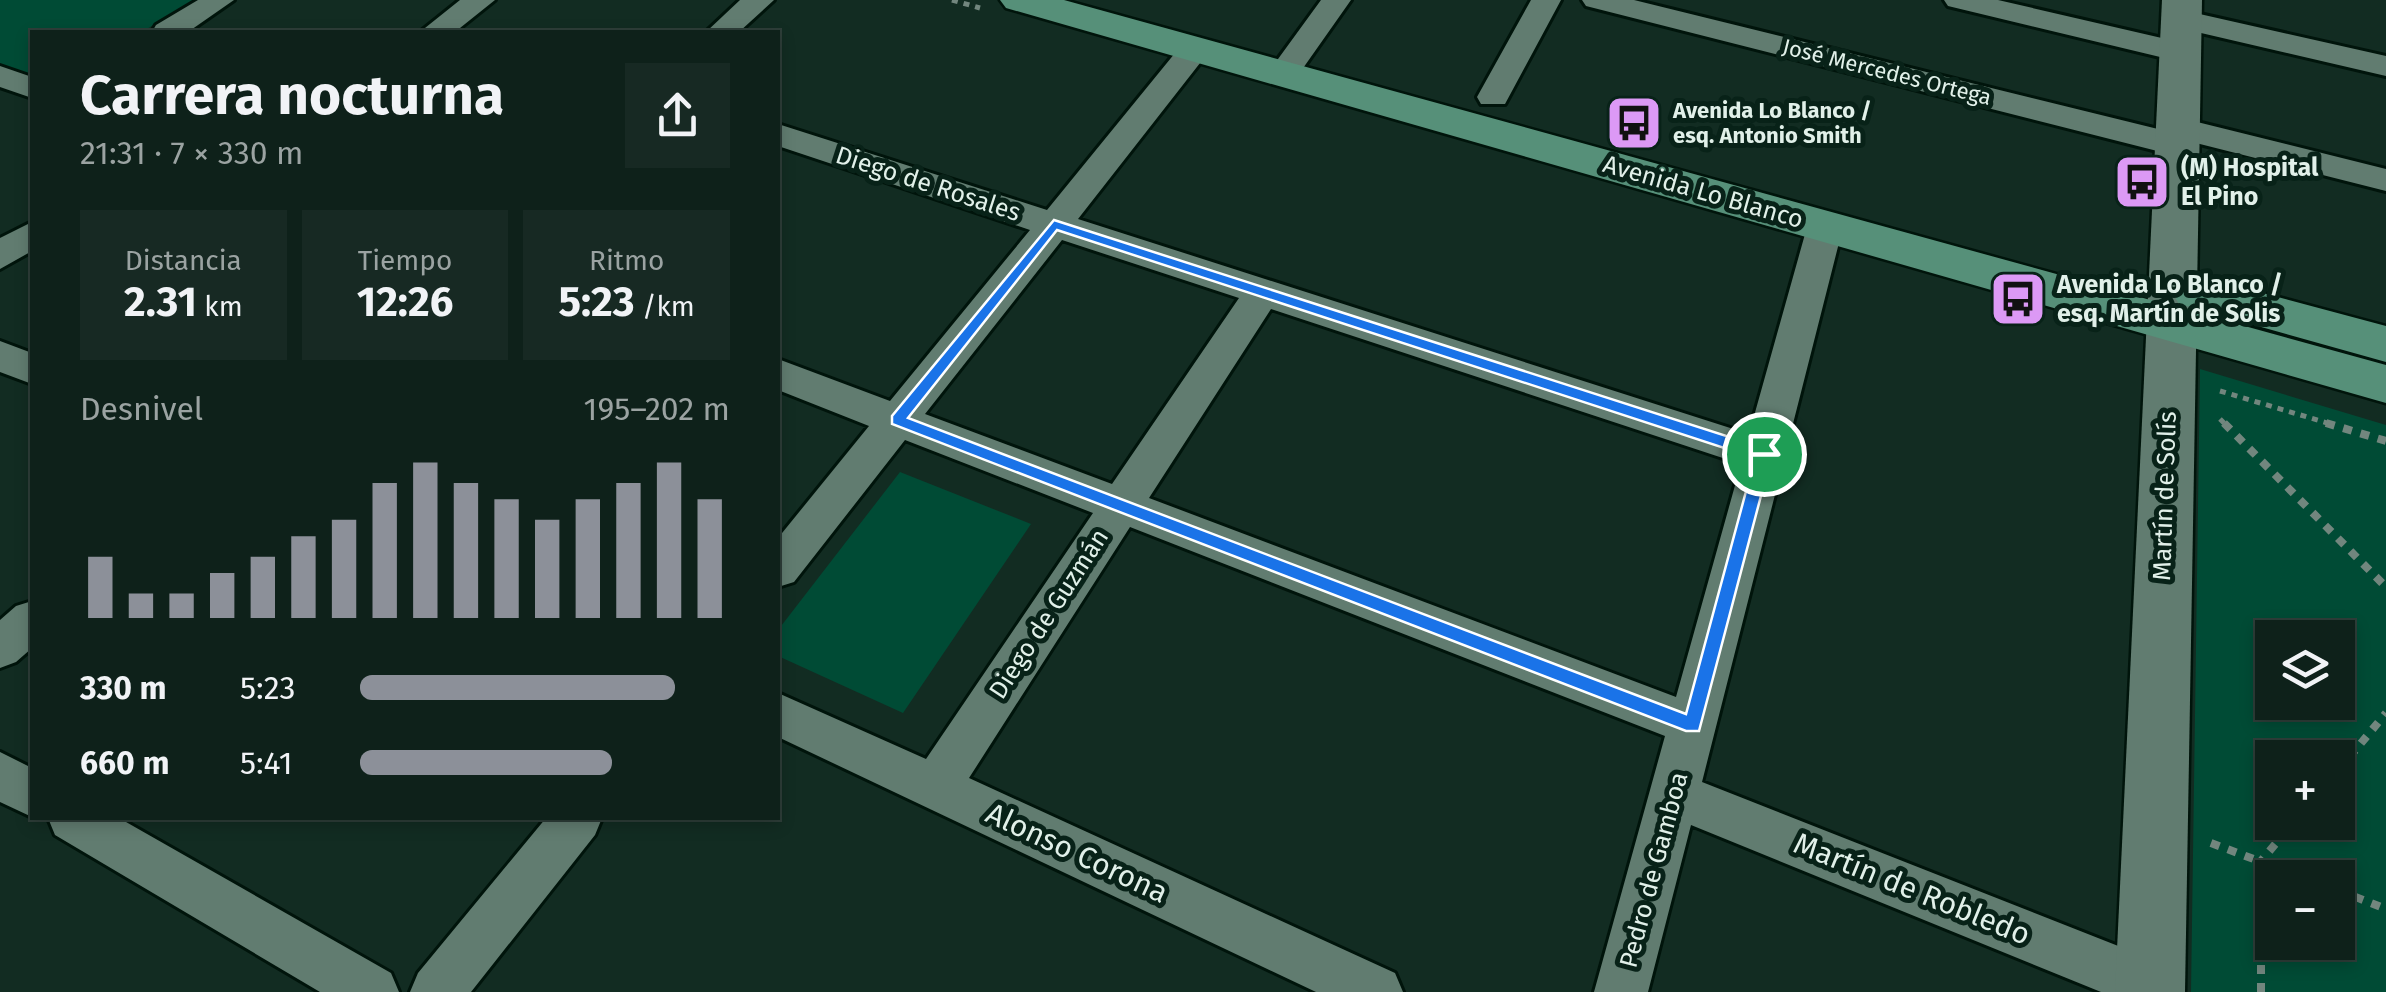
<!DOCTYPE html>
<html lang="es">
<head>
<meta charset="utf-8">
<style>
	:root { --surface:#0e211a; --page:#172923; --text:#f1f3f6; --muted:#9ba3a2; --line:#2e3e39; --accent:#8c9099 }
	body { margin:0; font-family:"Fira Sans",sans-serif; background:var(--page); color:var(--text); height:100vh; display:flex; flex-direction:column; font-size:38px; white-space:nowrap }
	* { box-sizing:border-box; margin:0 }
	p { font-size:32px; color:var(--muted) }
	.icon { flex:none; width:55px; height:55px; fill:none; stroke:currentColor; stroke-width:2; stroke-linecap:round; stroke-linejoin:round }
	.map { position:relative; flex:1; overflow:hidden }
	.details { position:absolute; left:30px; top:30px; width:750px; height:790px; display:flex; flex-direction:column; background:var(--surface); border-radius:0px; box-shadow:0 5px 15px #0003,0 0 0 2px var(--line) }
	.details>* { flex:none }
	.controls { position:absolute; left:2255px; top:620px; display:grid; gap:20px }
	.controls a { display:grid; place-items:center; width:100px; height:100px; border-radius:0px; background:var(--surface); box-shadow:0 5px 15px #0003,0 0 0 2px var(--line); font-size:50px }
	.pin { position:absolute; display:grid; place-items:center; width:85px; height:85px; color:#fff; margin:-42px; border:5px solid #fff; border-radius:50%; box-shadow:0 2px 10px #0007 }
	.round { display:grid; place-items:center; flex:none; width:105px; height:105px; border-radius:0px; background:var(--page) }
	.headline { display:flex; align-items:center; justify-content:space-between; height:170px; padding:0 50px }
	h1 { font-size:55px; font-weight:700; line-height:75px }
	.stats { display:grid; grid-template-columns:repeat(3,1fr); gap:15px; height:170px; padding:10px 50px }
	.stats div { display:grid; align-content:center; border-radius:0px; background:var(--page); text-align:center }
	.stats b { font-size:42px; font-weight:700 }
	.stats small { font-size:28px; font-weight:400 }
	.stats p { font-size:28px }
	.chart { height:280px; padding:20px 50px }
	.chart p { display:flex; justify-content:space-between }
	.chart svg { width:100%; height:180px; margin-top:10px; stroke:var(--accent); stroke-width:6 }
	ul { padding:0 50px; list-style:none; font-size:32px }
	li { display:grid; grid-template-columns:160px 120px 1fr; align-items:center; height:75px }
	li i { height:25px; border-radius:12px; background:var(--accent) }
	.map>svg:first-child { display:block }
	.green { fill:#004b35; fill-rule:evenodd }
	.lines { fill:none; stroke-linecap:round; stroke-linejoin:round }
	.street-casing { stroke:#00140b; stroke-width:6 }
	.secondary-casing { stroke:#00140b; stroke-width:5 }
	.primary-casing { stroke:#00140b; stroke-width:5 }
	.path-far1 { stroke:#72867e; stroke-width:5; stroke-dasharray:6 6; stroke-linecap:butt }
	.path { stroke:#72867e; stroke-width:8; stroke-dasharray:9 9; stroke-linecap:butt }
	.street { fill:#617c70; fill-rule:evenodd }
	.secondary { fill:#617c70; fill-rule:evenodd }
	.primary { fill:#569079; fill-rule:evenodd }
	.route { fill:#1a73e8; stroke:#fff; stroke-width:2.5; fill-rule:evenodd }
	.labels { text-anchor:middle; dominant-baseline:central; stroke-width:10; stroke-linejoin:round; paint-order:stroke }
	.far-street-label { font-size:22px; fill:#e1f0e9; stroke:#082218 }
	.far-poi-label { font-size:22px; font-weight:bold; fill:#e1f0e9; stroke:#082218; text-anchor:start }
	.poi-label { font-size:25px; font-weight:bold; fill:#e1f0e9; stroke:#082218; text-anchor:start }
	.street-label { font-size:25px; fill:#e1f0e9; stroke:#082218 }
	.near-street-label { font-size:30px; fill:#e1f0e9; stroke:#082218 }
</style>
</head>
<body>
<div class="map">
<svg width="2386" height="992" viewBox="0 0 2386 992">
	<rect width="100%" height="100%" fill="#122c22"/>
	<!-- green -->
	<path class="green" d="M0,0H194L142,32H32V78L0,66Z
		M2200,369L2386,425V992H2191ZM2272,638H2338V702H2272ZM2272,758H2338V822H2272ZM2272,878H2338V942H2272Z
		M900,472L1031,524L903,713L778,656V630Z"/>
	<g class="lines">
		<!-- street casing -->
		<g class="street-casing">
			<path id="street" d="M198,0H234L188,32H152L156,25Z
				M460,0H495L455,32H420Z
				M740,0H774L739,32H706Z
				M1321,0H1351L1294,81H1272L1267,74Z
				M1531,0H1561L1505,104H1481L1477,97Z
				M1582,0H1634L2162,130L2165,121L2177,117L2386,169V191L2192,142L2189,153L2177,156L1586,6Z
				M1944,0H1998L2192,45L2197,52L2192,59L2181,62L1948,6Z
				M2182,10L2386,56V76L2171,26L2167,19L2171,12Z
				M1195,40L1206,42L1211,49L1078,219L1749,434L1807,227L1812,218L1825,215L1838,218L1843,227L1702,782L2169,966L2177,985L2174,992H2101L1691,825L1648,992H1594L1665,736L1130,527L969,778L1395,973L1403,992H1316L778,737V693L926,759L1093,513L905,440L794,582L778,587V538L869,426L778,390V359L890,401L1030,230L778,146V124L1047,210L1184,42ZM1062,240L1239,298L1112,484L925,414ZM1271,309L1741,464L1676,697L1149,498Z
				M0,66L32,77V98L0,87Z
				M32,222V251L0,269V238Z
				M0,341L32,353V384L0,372Z
				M32,601V648L16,662L0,668V620L16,606Z
				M0,752L32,768V817L0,802Z
				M48,818H119L391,973L399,992H320L55,835Z
				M546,818H602L595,835L471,992H410L418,973Z"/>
		</g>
		<!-- secondary casing -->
		<g class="secondary-casing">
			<path id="secondary" d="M2162,0H2202L2185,992H2115Z"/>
		</g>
		<!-- primary casing -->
		<g class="primary-casing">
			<path id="primary" d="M1000,0H1064L2386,365V403L1006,8Z
				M2196,275L2386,326V362L2179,304L2172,292L2179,280Z"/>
		</g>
		<!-- path-far1 -->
		<path class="path-far1" d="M952,0L980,8
			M2220,391L2334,425
			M2220,419L2226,425"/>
		<!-- path -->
		<path class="path" d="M2224,423L2386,587
			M2326,423L2386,441
			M2338,771L2386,713
			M2211,843L2304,878
			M2338,890L2386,909
			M2261,992V861L2294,822"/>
		<!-- street -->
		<use href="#street" class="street"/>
		<!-- secondary -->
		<use href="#secondary" class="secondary"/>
		<!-- primary -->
		<use href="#primary" class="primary"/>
	</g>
	<!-- route -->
	<path class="route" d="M1054,220L1770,450L1772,454L1699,731H1686L892,424V416ZM1057,230L1755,458L1686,714L908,418Z"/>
	<!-- icons -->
	<defs>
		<g id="bus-square" transform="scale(2.875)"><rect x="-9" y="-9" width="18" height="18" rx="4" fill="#dc99f5" stroke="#082218"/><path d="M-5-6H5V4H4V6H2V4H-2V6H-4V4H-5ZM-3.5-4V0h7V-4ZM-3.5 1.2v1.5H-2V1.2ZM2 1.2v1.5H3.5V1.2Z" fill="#111"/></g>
	</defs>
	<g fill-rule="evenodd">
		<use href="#bus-square" x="1634" y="123"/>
		<use href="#bus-square" x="2142" y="182"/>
		<use href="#bus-square" x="2018" y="299"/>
	</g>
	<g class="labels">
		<!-- far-street labels -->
		<g class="far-street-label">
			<text transform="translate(1887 72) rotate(14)">José Mercedes Ortega</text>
		</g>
		<!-- far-poi labels -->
		<g class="far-poi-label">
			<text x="1673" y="110">Avenida Lo Blanco /<tspan x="1673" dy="25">esq. Antonio Smith</tspan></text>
		</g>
		<!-- poi labels -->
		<g class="poi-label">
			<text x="2181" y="168">(M) Hospital<tspan x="2181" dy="29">El Pino</tspan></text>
			<text x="2057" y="285">Avenida Lo Blanco /<tspan x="2057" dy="29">esq. Martín de Solis</tspan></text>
		</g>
		<!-- street labels -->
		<g class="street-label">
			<text transform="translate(928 184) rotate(18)">Diego de Rosales</text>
			<text transform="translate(1703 192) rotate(16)">Avenida Lo Blanco</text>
			<text transform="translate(2165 496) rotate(-88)">Martín de Solís</text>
			<text transform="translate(1049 614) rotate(-57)">Diego de Guzmán</text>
			<text transform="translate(1654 870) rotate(-75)">Pedro de Gamboa</text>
		</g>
		<!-- near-street labels -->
		<g class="near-street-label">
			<text transform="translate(1077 853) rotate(25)">Alonso Corona</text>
			<text transform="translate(1912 889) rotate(22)">Martín de Robledo</text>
		</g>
	</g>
</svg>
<div class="controls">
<a><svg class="icon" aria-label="layers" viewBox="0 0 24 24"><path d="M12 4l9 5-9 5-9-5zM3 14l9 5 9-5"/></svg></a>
<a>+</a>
<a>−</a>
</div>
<div class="pin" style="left:1764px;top:454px;background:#1e9e55"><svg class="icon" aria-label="arrive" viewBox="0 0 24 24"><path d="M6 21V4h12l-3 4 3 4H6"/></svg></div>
<section class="details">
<div class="headline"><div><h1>Carrera nocturna</h1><p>21:31 · 7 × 330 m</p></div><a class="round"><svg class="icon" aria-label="share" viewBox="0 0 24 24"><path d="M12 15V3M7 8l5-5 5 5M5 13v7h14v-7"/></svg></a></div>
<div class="stats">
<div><p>Distancia</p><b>2.31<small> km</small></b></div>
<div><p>Tiempo</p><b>12:26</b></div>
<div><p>Ritmo</p><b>5:23<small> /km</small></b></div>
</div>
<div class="chart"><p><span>Desnivel</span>195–202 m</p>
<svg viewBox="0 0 160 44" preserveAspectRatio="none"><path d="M5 44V29M15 44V38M25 44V38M35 44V33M45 44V29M55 44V24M65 44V20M75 44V11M85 44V6M95 44V11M105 44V15M115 44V20M125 44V15M135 44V11M145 44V6M155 44V15"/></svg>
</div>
<ul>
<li><b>330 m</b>5:23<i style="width:85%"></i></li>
<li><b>660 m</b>5:41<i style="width:68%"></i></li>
</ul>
</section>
</div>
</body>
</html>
